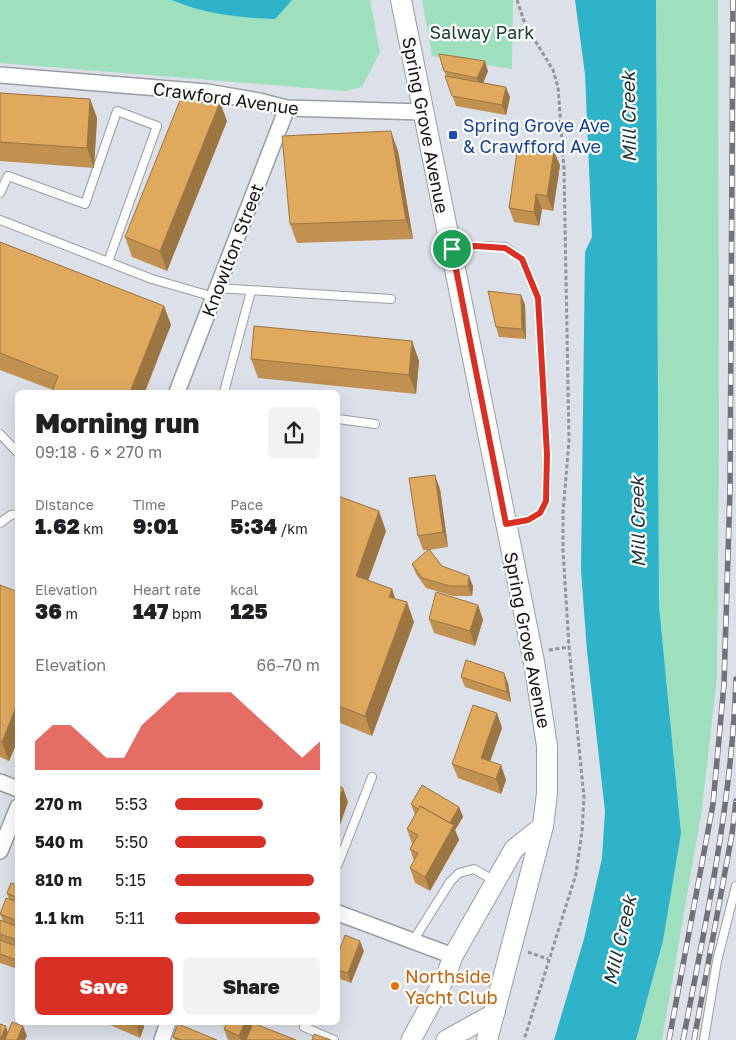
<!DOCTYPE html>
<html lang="en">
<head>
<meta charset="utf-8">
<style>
	:root { --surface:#fff; --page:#f2f2f2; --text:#202124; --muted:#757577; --accent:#d93025 }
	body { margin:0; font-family:"Golos Text",sans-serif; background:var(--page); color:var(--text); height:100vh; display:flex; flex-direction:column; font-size:19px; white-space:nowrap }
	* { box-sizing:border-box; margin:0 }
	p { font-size:16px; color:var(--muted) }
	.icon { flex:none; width:28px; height:28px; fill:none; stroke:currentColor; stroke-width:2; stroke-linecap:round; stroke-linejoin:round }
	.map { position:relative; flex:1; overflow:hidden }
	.sheet { position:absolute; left:15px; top:390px; width:325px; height:635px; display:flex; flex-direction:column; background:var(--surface); border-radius:8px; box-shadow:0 5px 20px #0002 }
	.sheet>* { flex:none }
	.pin { position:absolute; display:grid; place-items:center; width:42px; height:42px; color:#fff; margin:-21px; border:2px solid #fff; border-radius:50%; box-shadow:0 1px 5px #0007 }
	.round { display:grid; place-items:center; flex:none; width:52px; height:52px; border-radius:8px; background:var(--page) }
	.summary { display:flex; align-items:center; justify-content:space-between; height:85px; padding:0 20px }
	h1 { font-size:28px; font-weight:800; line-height:38px }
	.figures { display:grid; grid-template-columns:repeat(3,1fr); gap:8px; height:85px; padding:5px 20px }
	.figures div { display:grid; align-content:center }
	.figures b { font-size:21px; font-weight:800 }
	.figures small { font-size:14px; font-weight:400 }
	.figures p { font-size:14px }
	.chart { height:140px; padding:10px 20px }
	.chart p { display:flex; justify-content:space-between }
	.chart svg { width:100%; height:90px; margin-top:5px; fill:var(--accent); opacity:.7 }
	.action { display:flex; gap:10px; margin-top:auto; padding:10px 20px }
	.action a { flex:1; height:58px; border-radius:8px; background:var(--accent); color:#fff; font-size:20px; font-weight:800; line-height:58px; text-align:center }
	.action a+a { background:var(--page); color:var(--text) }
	ul { padding:0 20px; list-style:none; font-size:16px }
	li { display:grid; grid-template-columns:80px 60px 1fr; align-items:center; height:38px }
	li i { height:12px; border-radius:6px; background:var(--accent) }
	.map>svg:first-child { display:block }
	.green { fill:#9ee0bd }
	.water { fill:#2eb3c8 }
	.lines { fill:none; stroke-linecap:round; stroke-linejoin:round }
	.service-casing { stroke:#999da4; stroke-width:10 }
	.minor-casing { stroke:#999da4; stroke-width:18 }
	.tertiary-casing { stroke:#999da4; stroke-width:21 }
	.secondary-casing { stroke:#999da4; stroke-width:22 }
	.path { stroke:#92959b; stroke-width:3; stroke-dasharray:4 2.5; stroke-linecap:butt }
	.service { stroke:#fff; stroke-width:8 }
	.minor { stroke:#fff; stroke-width:15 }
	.tertiary { stroke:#fff; stroke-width:19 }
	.secondary { stroke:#fff; stroke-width:20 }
	.rail-casing { stroke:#717378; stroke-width:5.5 }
	.rail { stroke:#fff; stroke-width:4; stroke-dasharray:11; stroke-linecap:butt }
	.wall { fill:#c09151 }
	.shaded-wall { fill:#9c7642 }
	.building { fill:#dfa95e; stroke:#9c7642 }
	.route-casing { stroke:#fff; stroke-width:10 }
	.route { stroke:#d93025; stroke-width:6 }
	.transit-dot { fill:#1a4fb4; stroke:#fff; stroke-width:2 }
	.food-dot { fill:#e8710a; stroke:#fff; stroke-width:2 }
	.labels { text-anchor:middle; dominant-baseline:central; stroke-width:4.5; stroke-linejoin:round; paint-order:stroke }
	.park-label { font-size:18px; fill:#1a422f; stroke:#fff }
	.street-label { font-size:18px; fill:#141618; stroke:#fff }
	.transit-label { font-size:18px; fill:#164399; stroke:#fff; text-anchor:start }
	.food-label { font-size:18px; fill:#c56008; stroke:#fff; text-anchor:start }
	.water-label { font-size:19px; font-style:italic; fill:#1e3438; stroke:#fff }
</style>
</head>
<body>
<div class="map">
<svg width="736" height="1040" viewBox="0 0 736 1040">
	<rect width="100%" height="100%" fill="#dce0e8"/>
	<!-- green -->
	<path class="green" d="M0,0H370L380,52L362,87L345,91L0,63Z
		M422,0H513L512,69L432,56Z
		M656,0H718L719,441L717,676L702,809L662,1040H636L663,941L681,833L659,605Z"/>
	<!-- water -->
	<path class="water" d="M172,0H292L275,19C240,18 204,14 172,0Z
		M575,0H656L659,605L681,833L663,941L636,1040H554L584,939L602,858L605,811L587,651L581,570L585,252L592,237L585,74Z"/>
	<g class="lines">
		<!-- service casing -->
		<g class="service-casing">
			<path id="service" d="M0,193L8,176L85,204L117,111L157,126L108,262
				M0,220L152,279L214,297
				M453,249L475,246L505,247L522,259L538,298L547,454L546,501L540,513L528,520L506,524
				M218,288L391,299
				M224,392L251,291
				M338,419L375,424
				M0,434L18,453
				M0,523L11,515L18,514
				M338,864L372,777
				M413,941L450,882L459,873L474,869L495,881
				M304,1027L334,1040
				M704,1040L717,961L736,886"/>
		</g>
		<!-- minor casing -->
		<g class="minor-casing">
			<path id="minor" d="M0,75L207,92L259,101L287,108L423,112
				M177,392L287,108
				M0,782L18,789
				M0,851L18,807
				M338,913L453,956
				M162,1040L168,1022"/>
		</g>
		<!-- tertiary casing -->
		<g class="tertiary-casing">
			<path id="tertiary" d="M411,1040L446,976L453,956L514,849L543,826
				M446,1040L495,1013"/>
		</g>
		<!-- secondary casing -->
		<g class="secondary-casing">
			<path id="secondary" d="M401,0L534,662L547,746V793L543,826L487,1040"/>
		</g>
		<!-- path -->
		<path class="path" d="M517,0L525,24L553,70L558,87L564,169L569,441L563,513V550L569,647L584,797L582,831L576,874L524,1040
			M549,650L569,647
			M528,952L548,959"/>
		<!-- service -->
		<use href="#service" class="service"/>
		<!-- minor -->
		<use href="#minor" class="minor"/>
		<!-- tertiary -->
		<use href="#tertiary" class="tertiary"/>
		<!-- secondary -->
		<use href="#secondary" class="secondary"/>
		<!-- rail casing -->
		<g class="rail-casing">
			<path id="rail" d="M669,1040L713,804L724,684L730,489L733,0
				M683,1040C706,922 732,801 736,679
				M694,1040L732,834L736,801"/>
		</g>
		<!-- rail -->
		<use href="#rail" class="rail"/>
	</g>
	<!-- wall -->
	<path class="wall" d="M439,54L488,71L483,83L510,97L506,115L456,106L445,76H446Z
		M0,93L90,99L97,118L94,168L0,161Z
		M227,121L167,271L132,257L125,237Z
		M398,151L413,239L297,243L290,224Z
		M560,165L553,211L542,209L539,226L514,222L509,208Z
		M0,242L164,306L171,325L53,390L0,370Z
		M521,295L525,305L526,339L499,337L496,327Z
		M412,341L419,361L416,394L258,378L251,359Z
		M440,489L448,547L429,550L442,566L473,586L472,596H453L426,588L416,574L412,564L429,550H423L418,536Z
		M338,496L386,531L368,580L392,589L395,599L414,622L372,736L338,722Z
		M0,585L18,592V740L9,761L0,757Z
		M478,605L483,620L475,646L434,633L429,619Z
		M461,677L508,683L511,702L465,687Z
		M497,713L502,728L490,761L501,765L506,780L501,794L458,778L452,764Z
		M411,804L459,807L463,817L455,830L459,840L430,891L415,883L410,868L414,861L410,849L412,844L407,829L415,815Z
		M18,878V969L0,963V920L3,921L0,914L9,899L7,893L16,884Z
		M364,951L351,983L338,978V954Z
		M103,1022H143L144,1027L140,1038Z
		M214,1022H225L223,1026Z
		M255,1024L296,1040H228L224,1029Z
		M173,1037L217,1040H175Z"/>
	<!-- shaded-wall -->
	<path class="shaded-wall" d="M485,61L488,71L481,88L477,78Z
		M506,87L510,97L506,115L502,105Z
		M90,99L97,118L94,168L87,148Z
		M220,102L227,121L167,271L160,251Z
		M391,131L398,151L413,239L406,220Z
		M554,151L560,165L553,211L547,196Z
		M536,194L542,209L539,226L534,212Z
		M521,295L525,305L526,339L522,329Z
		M164,306L171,325L145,392H130Z
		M412,341L419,361L416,394L409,375Z
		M435,475L440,489L448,547L443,532Z
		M379,511L386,531L363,595L356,576Z
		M469,576L473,586L472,596L468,586Z
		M392,589L399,609L389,597Z
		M407,602L414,622L372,736L365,716Z
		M478,605L483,620L475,646L470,631Z
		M504,673L508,683L511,702L507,692Z
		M18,702V740L9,761L2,742Z
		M497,713L502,728L486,773L481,758Z
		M501,765L506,780L501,794L496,779Z
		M343,788L348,802L338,831V802Z
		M459,807L463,817L455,830L459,840L430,891L425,877L448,826Z
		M360,941L364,951L351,983L348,973Z
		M139,1022H143L144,1027L140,1038L137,1027Z
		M245,1022H255L257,1030L253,1040H241L239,1036Z
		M6,1026L9,1036L8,1040H0Z
		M23,1026L27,1036L25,1040H17Z"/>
	<!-- building -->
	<path class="building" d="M439,54L485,61L477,78L444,71Z
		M445,76L506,87L502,105L452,96Z
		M185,88L220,102L160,251L125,237Z
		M0,93L90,99L87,148L0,142Z
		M391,131L406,220L290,224L282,136Z
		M518,145L554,151L547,196L536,194L534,212L509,208Z
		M0,242L164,306L130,392H52L58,376L0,353Z
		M488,291L521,295L522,329L496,327Z
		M254,326L412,341L409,375L251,359Z
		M435,475L443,532L418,536L409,478Z
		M338,496L379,511L356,576L392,589L389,597L407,602L365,716L338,706Z
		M429,549L442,566L469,576L468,586H450L422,578L412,564Z
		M0,585L18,592V702L2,742L0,741Z
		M436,592L478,605L470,631L429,619Z
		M466,660L504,673L507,692L461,677Z
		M473,705L497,713L481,758L501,765L496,779L452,764Z
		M422,785L459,807L450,823L420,806L418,809L411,804Z
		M338,786L343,788L338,802Z
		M420,806L454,825L425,877L410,868L418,853L410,849L418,835L407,829Z
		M11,883L18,885V898L7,893Z
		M6,898L17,902L16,904L18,905V921L0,914Z
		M0,920L18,927V940L0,934Z
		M345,935L360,941L348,973L338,970V954Z
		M0,940L18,947L17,960L0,954Z
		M12,1022L23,1026L17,1040H5Z
		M124,1022H139L137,1027Z
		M227,1022H245L239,1036L224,1029Z
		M253,1023L296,1040H246Z
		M0,1024L6,1026L0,1040Z
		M178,1024L217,1040H182L173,1037Z
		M314,1034L331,1040H312Z"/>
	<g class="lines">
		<!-- route casing -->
		<g class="route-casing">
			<path id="route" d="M475,246L505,248L522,259L538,298L547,454L546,501L540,513L528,520L506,524L452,249Z"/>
		</g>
		<!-- route -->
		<use href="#route" class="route"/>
	</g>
	<!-- markers -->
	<rect class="transit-dot" x="448" y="130" width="10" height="10" rx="2.5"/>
	<circle class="food-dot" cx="395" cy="986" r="5"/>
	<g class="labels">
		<!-- park labels -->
		<g class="park-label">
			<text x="482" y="32">Salway Park</text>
		</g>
		<!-- street labels -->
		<g class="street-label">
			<text transform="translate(226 98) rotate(8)">Crawford Avenue</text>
			<text transform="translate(426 125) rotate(79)">Spring Grove Avenue</text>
			<text transform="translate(232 250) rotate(-69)">Knowlton Street</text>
			<text transform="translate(528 640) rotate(79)">Spring Grove Avenue</text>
		</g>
		<!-- transit labels -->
		<g class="transit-label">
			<text x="463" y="125">Spring Grove Ave<tspan x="463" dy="21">&amp; Crawfford Ave</tspan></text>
		</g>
		<!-- food labels -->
		<g class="food-label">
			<text x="405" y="976">Northside<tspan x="405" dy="21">Yacht Club</tspan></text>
		</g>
		<!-- water labels -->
		<g class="water-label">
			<text transform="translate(628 117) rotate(-91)">Mill Creek</text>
			<text transform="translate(637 522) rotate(-91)">Mill Creek</text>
			<text transform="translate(619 940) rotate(-77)">Mill Creek</text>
		</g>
	</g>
</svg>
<div class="pin" style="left:452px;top:249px;background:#1e9e55"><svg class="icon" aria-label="arrive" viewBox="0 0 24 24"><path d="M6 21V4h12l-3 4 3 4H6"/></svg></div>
<section class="sheet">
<div class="summary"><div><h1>Morning run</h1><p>09:18 · 6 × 270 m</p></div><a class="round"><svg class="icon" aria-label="share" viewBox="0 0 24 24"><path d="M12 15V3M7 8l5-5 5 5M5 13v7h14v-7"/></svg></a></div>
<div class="figures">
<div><p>Distance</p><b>1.62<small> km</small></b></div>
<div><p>Time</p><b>9:01</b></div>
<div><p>Pace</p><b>5:34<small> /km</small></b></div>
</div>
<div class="figures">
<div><p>Elevation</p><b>36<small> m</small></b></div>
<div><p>Heart rate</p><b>147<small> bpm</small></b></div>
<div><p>kcal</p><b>125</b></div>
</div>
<div class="chart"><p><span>Elevation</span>66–70 m</p>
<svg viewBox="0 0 160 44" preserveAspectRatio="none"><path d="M0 44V30L10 22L20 22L30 30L40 38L50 38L60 22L70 14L80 6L90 6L100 6L110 6L120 14L130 22L140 30L150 38L160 30V44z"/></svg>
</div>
<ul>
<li><b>270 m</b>5:53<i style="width:61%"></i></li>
<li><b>540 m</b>5:50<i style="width:63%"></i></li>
<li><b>810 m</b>5:15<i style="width:96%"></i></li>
<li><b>1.1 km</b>5:11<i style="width:100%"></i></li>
</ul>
<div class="action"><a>Save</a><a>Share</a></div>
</section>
</div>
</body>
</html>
